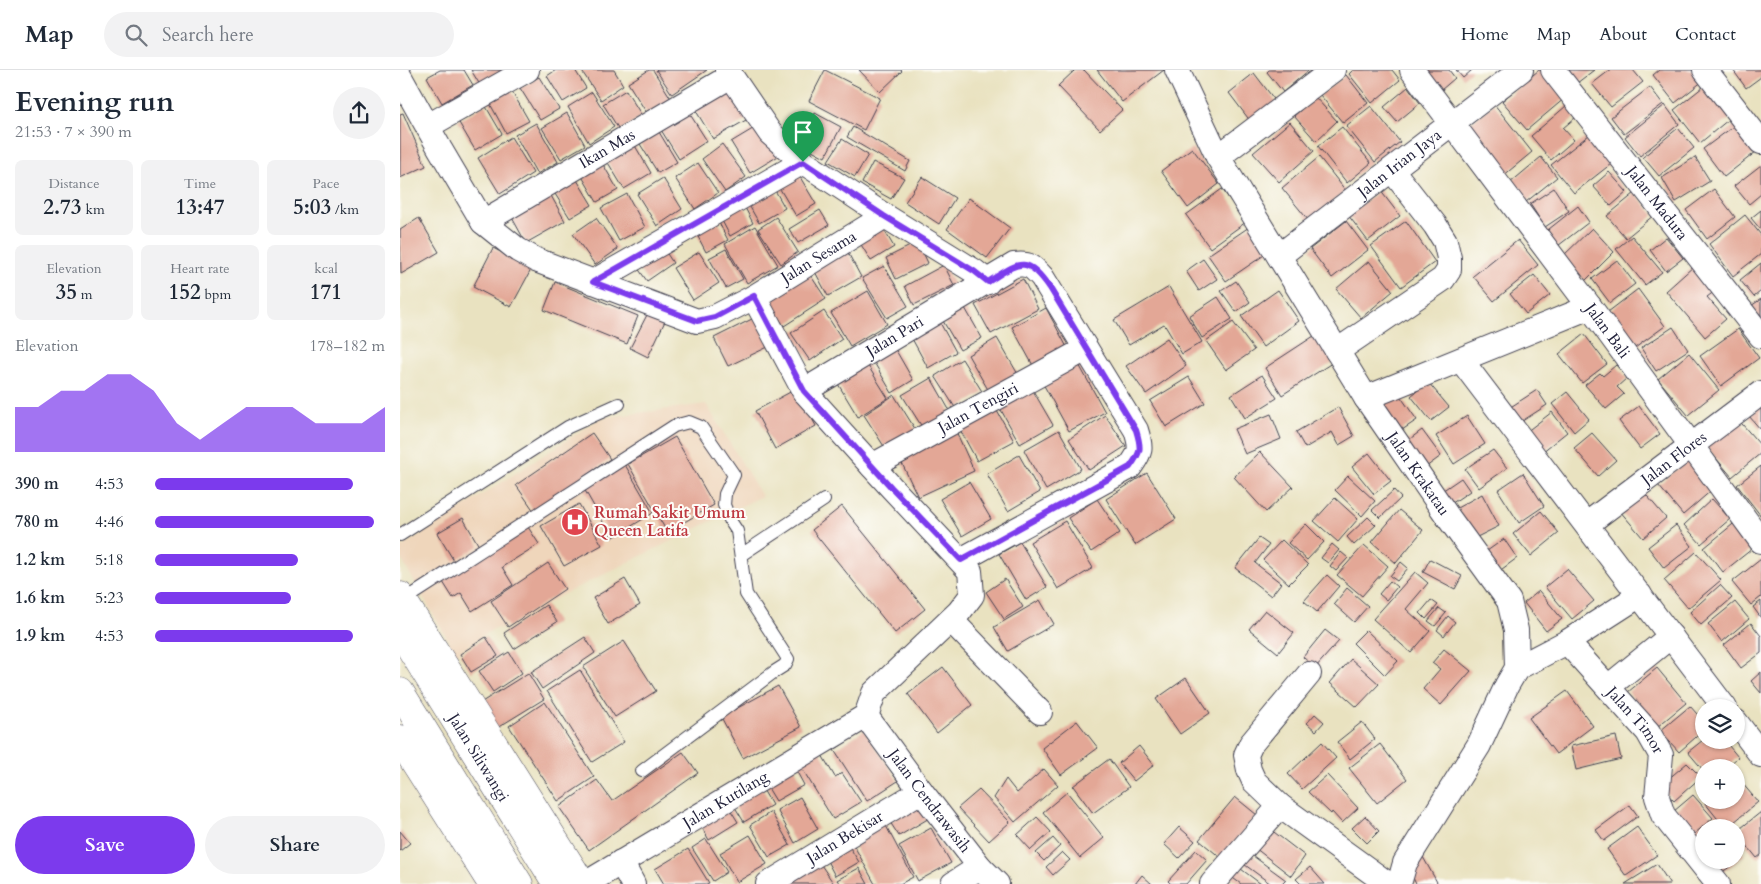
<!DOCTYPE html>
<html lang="en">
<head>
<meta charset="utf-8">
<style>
	:root { --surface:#fff; --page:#f2f2f3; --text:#1f2937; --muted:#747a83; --line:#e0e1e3; --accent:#7c3aed }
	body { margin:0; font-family:Cardo,serif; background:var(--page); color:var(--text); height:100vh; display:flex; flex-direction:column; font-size:19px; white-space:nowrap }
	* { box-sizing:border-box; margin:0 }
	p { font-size:16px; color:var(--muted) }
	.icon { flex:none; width:28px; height:28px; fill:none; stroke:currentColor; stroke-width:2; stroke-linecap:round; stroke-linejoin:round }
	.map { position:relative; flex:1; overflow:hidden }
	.drawer { display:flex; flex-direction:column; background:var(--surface); width:400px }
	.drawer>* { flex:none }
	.controls { position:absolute; left:1295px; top:629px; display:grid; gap:10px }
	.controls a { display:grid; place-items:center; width:50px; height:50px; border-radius:50%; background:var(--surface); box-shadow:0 1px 4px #0004; font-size:25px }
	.pin { position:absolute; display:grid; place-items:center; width:42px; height:42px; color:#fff; margin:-51px -21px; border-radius:50% 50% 50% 0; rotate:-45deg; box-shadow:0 0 5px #0007 }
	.pin .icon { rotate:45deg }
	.round { display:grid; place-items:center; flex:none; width:52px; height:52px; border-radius:26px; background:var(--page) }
	.overview { display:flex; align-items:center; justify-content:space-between; height:85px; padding:0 15px }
	h1 { font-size:28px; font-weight:700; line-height:38px }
	.stats { display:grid; grid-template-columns:repeat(3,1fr); gap:8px; height:85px; padding:5px 15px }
	.stats div { display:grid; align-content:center; border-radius:8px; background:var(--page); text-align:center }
	.stats b { font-size:21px; font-weight:700 }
	.stats small { font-size:14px; font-weight:400 }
	.stats p { font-size:14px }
	.chart { height:140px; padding:10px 15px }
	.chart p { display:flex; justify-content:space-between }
	.chart svg { width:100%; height:90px; margin-top:5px; fill:var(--accent); opacity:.7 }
	.button { display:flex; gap:10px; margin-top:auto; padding:10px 15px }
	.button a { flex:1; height:58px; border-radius:30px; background:var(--accent); color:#fff; font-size:20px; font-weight:700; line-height:58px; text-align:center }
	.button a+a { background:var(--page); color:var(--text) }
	ul { padding:0 15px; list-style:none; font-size:16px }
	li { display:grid; grid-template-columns:80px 60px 1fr; align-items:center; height:38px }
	li i { height:12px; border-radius:6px; background:var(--accent) }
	header { display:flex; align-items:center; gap:30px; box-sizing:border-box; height:70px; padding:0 25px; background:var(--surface); border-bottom:1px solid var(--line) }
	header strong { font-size:24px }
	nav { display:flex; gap:28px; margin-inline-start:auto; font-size:18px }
	.search { width:350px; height:45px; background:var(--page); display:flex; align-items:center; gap:12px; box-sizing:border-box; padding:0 18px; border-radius:28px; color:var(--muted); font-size:19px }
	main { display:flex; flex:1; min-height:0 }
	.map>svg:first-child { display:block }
	.built { fill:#efd6bb }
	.building { fill:#e3a796 }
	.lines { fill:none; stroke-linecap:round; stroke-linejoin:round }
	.service-casing { stroke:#403f4f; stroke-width:14 }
	.minor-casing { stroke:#403f4f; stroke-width:26 }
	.tertiary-casing { stroke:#403f4f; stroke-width:29 }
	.trunk-casing { stroke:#403f4f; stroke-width:29 }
	.service { stroke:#fff; stroke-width:12 }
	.minor { stroke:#fff; stroke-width:24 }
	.tertiary { stroke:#fff; stroke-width:28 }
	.trunk { stroke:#fff; stroke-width:28 }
	.route-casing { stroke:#fff; stroke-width:10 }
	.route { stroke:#7c3aed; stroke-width:6 }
	.labels { text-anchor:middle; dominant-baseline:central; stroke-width:4; stroke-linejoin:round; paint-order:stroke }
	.street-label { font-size:16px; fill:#22223b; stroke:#fdfcf7 }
	.health-label { font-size:16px; font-weight:bold; fill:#be3a42; stroke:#fdfcf7; text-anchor:start }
</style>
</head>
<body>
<header>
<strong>Map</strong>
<div class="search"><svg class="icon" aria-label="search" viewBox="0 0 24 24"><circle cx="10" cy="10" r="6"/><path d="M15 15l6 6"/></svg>Search here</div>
<nav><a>Home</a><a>Map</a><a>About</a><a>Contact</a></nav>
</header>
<main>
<section class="drawer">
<div class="overview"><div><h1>Evening run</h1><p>21:53 · 7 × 390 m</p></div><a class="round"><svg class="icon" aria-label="share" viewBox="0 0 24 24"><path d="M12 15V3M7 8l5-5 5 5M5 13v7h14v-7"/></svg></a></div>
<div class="stats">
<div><p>Distance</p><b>2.73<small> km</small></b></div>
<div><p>Time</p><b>13:47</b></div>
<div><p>Pace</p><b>5:03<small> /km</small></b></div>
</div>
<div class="stats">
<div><p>Elevation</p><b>35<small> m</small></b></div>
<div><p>Heart rate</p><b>152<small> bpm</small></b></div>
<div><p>kcal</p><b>171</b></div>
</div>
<div class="chart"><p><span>Elevation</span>178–182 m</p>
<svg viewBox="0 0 160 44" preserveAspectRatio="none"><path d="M0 44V22L10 22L20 14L30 14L40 6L50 6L60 14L70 30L80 38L90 30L100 22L110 22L120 22L130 30L140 30L150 30L160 22V44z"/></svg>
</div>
<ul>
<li><b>390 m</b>4:53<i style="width:86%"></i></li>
<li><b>780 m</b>4:46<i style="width:95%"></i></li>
<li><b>1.2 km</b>5:18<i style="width:62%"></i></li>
<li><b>1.6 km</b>5:23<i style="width:59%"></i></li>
<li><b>1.9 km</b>4:53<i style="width:86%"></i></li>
</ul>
<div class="button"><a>Save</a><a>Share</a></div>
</section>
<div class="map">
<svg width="1361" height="814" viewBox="0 0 1361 814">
	<rect width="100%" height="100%" fill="#fdfcf7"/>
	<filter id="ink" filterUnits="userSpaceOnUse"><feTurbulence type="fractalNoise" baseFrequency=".02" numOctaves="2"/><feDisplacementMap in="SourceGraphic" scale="10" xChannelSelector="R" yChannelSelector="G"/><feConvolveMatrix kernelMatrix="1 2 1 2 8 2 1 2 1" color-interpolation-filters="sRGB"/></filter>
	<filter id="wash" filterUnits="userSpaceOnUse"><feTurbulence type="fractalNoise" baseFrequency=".0096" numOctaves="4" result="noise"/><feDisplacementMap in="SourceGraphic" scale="20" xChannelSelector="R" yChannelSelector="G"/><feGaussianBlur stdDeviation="1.12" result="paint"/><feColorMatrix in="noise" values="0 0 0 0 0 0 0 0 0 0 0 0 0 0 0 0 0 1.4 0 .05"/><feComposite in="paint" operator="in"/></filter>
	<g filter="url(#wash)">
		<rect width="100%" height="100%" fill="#e9e2c0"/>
		<!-- built -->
		<path class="built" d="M306,334L362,426L164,524L105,559L95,558L56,584L0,487V478L201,348Z"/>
		<g id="blocks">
			<!-- building -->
			<path class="building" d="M40,0H64L73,15L42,33L27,7Z
				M71,0H106L80,15Z
				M156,0H175L186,18L163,32L147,6Z
				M181,0H214L223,15L201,30Z
				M249,0H253L272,30L248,45L228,13Z
				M256,0H307L272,24Z
				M425,0L480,28L464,60L409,31Z
				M459,0H501L502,1L480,22Z
				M675,0H684L722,40L700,60L658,16Z
				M697,0H764L722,32Z
				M869,0H909L883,22L867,2Z
				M953,0H992L1000,10L972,33L949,4Z
				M1025,0H1049L1055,8L1041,20Z
				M1056,0H1072L1063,8Z
				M1139,0H1141L1165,28L1127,60L1102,31Z
				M1167,0H1194L1177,13Z
				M1210,0H1233L1243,12L1211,37L1192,14Z
				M1259,0H1303L1308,7L1275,33L1253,5Z
				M1333,0H1361V7L1346,18Z
				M854,3L877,33L851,52L829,23Z
				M946,5L968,33L943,53L920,25Z
				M139,7L159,39L140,50L120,18Z
				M333,12L353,46L313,69L293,36Z
				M1308,13L1334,45L1300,73L1274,40Z
				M1008,17L1020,33L997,52L984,37Z
				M1250,17L1263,34L1224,64L1211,47Z
				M110,18L129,51L106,63L88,30Z
				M226,20L242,46L220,61L203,34Z
				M192,22L214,57L189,73L168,37Z
				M915,27L937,51L916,71L894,46Z
				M1173,30L1182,42L1163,58L1174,70L1151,90L1131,66Z
				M1094,34L1132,82L1103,106L1064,58Z
				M85,35L102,64L75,80L58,51Z
				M1265,35L1279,54L1240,86L1225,67Z
				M971,36L1000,72L975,92L946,56Z
				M286,38L307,71L279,89L258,55Z
				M3,43L26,96L0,108V44Z
				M167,43L185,75L161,89L142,58Z
				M415,43L441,57L425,87L399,73Z
				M1342,50L1361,78L1324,107L1303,79Z
				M890,52L914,81L879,112L853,83Z
				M136,53L158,92L137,104L115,65Z
				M361,54L380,85L350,103L331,72Z
				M453,57L510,91L505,101L447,67Z
				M942,57L971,93L947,113L918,76Z
				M1278,58L1294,78L1259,106L1243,87Z
				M1194,61L1216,90L1174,123L1151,95Z
				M259,62L277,92L258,103L240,74Z
				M111,67L133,103L100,124L78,88Z
				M442,69L468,85L455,107L428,91Z
				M234,74L251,103L224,119L207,91Z
				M322,74L346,107L325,122L302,89Z
				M792,78L819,114L788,138L761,101Z
				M919,87L946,121L909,151L882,118Z
				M1141,87L1157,107L1126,132L1110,113Z
				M1295,87L1310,111L1276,132L1262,108Z
				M201,91L218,120L197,132L180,103Z
				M473,92L504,108L491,129L462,113Z
				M298,93L318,123L295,139L275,108Z
				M1361,95V124L1349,134L1334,116Z
				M397,102L416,134L396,146L377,114Z
				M1209,102L1227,122L1211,136L1193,116Z
				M174,105L192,135L170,148L152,119Z
				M522,107L555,128L539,154L505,132Z
				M263,108L282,139L257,156L237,124Z
				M372,115L385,138L359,153L346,130Z
				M1154,118L1169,141L1145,157L1130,134Z
				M822,119L846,152L810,178L786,145Z
				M1314,119L1335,147L1307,169L1286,140Z
				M980,120L1000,146L968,171L948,145Z
				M149,122L165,151L126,173L110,144Z
				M1235,123L1254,145L1226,168L1207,146Z
				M227,124L245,157L219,171L201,138Z
				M569,128L610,158L587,188L547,159Z
				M342,132L353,153L330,166L319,145Z
				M1178,136L1189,152L1150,182L1139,167Z
				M420,140L429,155L398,173L389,159Z
				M1361,140V160L1351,148Z
				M1345,145L1361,165V184L1333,206L1309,174Z
				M376,147L398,182L381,194L358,159Z
				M19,148L39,182L1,204L0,160Z
				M196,148L218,179L195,195L173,164Z
				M317,149L328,170L306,182L295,161Z
				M946,151L968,180L932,208L910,179Z
				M1006,151L1035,192L1001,217L971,176Z
				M480,153L494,177L471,191L457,168Z
				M852,155L870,181L826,211L808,185Z
				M355,156L378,195L347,213L325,174Z
				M1192,158L1214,182L1185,211L1162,187Z
				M1232,166L1262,202L1245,215L1216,179Z
				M1266,167L1283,188L1266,201L1250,180Z
				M1118,170L1138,195L1094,231L1073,206Z
				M518,172L528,193L496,209L486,188Z
				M262,176L273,193L247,211L235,194Z
				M93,178L132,198L111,237L73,217Z
				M326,179L343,209L326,218L309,188Z
				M446,179L461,207L428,226L413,198Z
				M299,182L319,213L293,230L273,198Z
				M803,189L817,209L799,221L786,201Z
				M1217,190L1235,214L1210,233L1192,209Z
				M969,191L993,221L961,248L936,219Z
				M1361,193V221L1354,227L1340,210Z
				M544,195L554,215L514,235L505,216Z
				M484,196L508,236L487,248L462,208Z
				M1294,196L1315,221L1307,227L1326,249L1305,267L1266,221Z
				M407,200L426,229L384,256L365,226Z
				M1134,205L1150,225L1126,244L1110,224Z
				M623,209L638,239L591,264L575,235Z
				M836,211L850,232L836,242L821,221Z
				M155,212L238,246L227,274L144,240Z
				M769,217L802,272L782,284L764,254L729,275L714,250Z
				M1238,219L1265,256L1235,278L1208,242Z
				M878,220L899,251L863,277L841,246Z
				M468,221L487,254L450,276L431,243Z
				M818,227L832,249L802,268L789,246Z
				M1361,229V250L1351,236Z
				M565,238L582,268L560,280L543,251Z
				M646,238L669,281L635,299L612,257Z
				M249,241L266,249L248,287L230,278Z
				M424,241L442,269L410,291L391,263Z
				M356,247L370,276L328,296L314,268Z
				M538,249L556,282L528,298L510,265Z
				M833,252L854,280L826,300L806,271Z
				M1273,257L1288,280L1256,301L1241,278Z
				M1338,259L1359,288L1321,316L1300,286Z
				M917,264L935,291L882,325L865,298Z
				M1184,264L1207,294L1182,313L1159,284Z
				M597,268L619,306L590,323L568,285Z
				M767,268L786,296L746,324L726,296Z
				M494,277L513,310L492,323L472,289Z
				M1289,283L1319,320L1288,345L1258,309Z
				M562,289L583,323L556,339L535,306Z
				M465,291L488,328L458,347L435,309Z
				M677,291L705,342L669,361L641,310Z
				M1216,295L1227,308L1217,317L1224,324L1206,339L1185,315L1200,303L1203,306Z
				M862,305L877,328L845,348L831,325Z
				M789,307L805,333L766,357L750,331Z
				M531,308L551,343L524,360L502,325Z
				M628,312L653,355L620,374L596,331Z
				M1028,312L1049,337L1031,351L1011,326Z
				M396,319L416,356L375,379L355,341Z
				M996,320L1017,350L996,364L975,334Z
				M1137,320L1147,335L1116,355L1106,340Z
				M1167,322L1189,349L1174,362L1152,334Z
				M494,325L517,362L487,381L464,345Z
				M593,334L614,371L577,391L557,354Z
				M1239,336L1260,364L1240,379L1219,351Z
				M1361,336V360L1349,346Z
				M938,337L954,366L939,375L932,362L905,378L896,362Z
				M1152,342L1167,362L1137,386L1121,366Z
				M871,344L881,369L845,384L834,359Z
				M705,345L726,376L689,400L669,369Z
				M1067,346L1085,374L1054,394L1036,366Z
				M1336,347L1361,376V383L1332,407L1304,374Z
				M555,359L574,401L518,427L498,385Z
				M659,360L681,399L646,420L624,380Z
				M1022,360L1041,386L1022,400L1003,374Z
				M192,363L210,389L134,441L116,415Z
				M1192,363L1216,390L1198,406L1174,378Z
				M275,367L314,435L267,462L228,394Z
				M1093,380L1107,398L1079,418L1065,399Z
				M860,382L893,417L866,442L834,407Z
				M969,383L991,411L974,424L952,397Z
				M619,385L640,422L608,441L587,404Z
				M1288,390L1313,419L1283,445L1258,415Z
				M224,393L253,443L212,468L183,417Z
				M1361,396V446L1337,415Z
				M747,403L776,449L735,475L706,429Z
				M1123,403L1144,436L1119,453L1098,420Z
				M948,406L975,431L962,446L935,420Z
				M1061,408L1070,421L1048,436L1039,423Z
				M569,412L591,449L562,466L540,429Z
				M994,420L1001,428L980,448L972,440Z
				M1242,420L1266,448L1243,468L1219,440Z
				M1082,424L1099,456L1073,469L1057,438Z
				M935,428L958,449L938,472L914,451Z
				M697,429L720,463L691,482L668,448Z
				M1312,429L1330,449L1301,474L1284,455Z
				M179,434L202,475L164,496L141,456Z
				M442,436L525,539L495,563L412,460Z
				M999,440L1023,460L996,493L972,472Z
				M1141,441L1159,463L1131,486L1113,464Z
				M968,447L976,455L954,475L947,467Z
				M63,448L79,476L54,491L37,463Z
				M1338,450L1357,475L1323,502L1304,478Z
				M665,451L693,498L658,519L630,472Z
				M906,454L924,472L907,490L888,473Z
				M1276,455L1292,476L1264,498L1248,477Z
				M128,457L139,474L102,497L113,515L72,541L61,523L53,528L43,512Z
				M859,468L869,475L855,493L881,513L871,526L835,498Z
				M1104,469L1117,488L1094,505L1080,486Z
				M882,470L908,495L889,514L863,490Z
				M620,472L647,517L626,530L599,484Z
				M932,474L939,480L928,493L921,488Z
				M964,475L988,496L962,526L937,505Z
				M941,482L948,488L936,501L930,496Z
				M1296,482L1321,510L1288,538L1264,510Z
				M1030,489L1062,506L1055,519L1023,502Z
				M1361,489V527L1351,535L1332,512Z
				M1001,492L1008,498L997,511L990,506Z
				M148,493L165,519L108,557L91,531Z
				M1167,499L1194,531L1172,549L1145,517Z
				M1015,502L1028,513L1006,539L1030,561L1011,583L973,549Z
				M927,505L939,516L917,542L904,531Z
				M225,509L240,535L208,554L193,528Z
				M605,509L623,537L604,549L586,522Z
				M990,511L997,517L986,530L979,524Z
				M1320,515L1332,528L1301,555L1290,542Z
				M947,518L968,536L954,552L934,534Z
				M1139,521L1162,549L1146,561L1124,533Z
				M640,530L654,554L608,581L594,557Z
				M1031,530L1038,535L1026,549L1020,543Z
				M1361,531V548L1353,537Z
				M1335,532L1349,549L1322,572L1308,554Z
				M146,535L157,552L114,579L104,563Z
				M1039,538L1046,543L1035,556L1028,551Z
				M865,540L894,563L878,583L849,559Z
				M1048,546L1055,552L1044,566L1037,560Z
				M1351,553L1361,566V583L1341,598L1324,575Z
				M925,560L939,571L915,598L903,587Z
				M966,560L998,591L985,605L953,573Z
				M86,567L98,586L71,602L60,584Z
				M185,567L195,583L142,619L131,602Z
				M224,571L256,621L215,647L183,597Z
				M1044,579L1071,601L1041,635L1023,619L1040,599L1032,593Z
				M109,582L122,603L93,622L79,601Z
				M951,589L979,614L957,637L930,613Z
				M543,597L572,635L537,663L508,624Z
				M1257,598L1286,633L1257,657L1228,622Z
				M180,600L224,672L192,692L147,621Z
				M1361,602V623L1351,611Z
				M128,603L144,629L92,661L77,635Z
				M786,608L810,643L780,664L756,629Z
				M378,616L401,657L343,688L321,647Z
				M1167,621L1193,656L1156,684L1129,648Z
				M145,632L194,707L158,731L109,656Z
				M1290,636L1304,652V660L1279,682L1260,661Z
				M915,644L924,652L916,661L907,653Z
				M677,651L698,678L661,705L642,678Z
				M962,652L975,669L950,689L937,672Z
				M464,660L498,711L467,731L434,680Z
				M1216,666L1221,689L1176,700L1171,676Z
				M1303,670H1324L1338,687L1326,698H1304V701L1288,682Z
				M922,672L936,688L902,719L888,704Z
				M980,674L1007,709L977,733L949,698Z
				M739,676L754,695L734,711L719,693Z
				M419,680L435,707L442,703L461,732L433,749L398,692Z
				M283,682L298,703L189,780L159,737L197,710L212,731Z
				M709,689L729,717L693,743L673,716Z
				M391,691L404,715L376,731L362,708Z
				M1287,693L1301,707L1274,731L1260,716Z
				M644,699L658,715L615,752L594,728L606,709L617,723Z
				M927,705L958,738L942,753L932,742L931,744L908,722Z
				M1336,706L1358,732L1327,758H1325L1305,733L1309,730H1336Z
				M358,711L372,735L344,752L330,729Z
				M579,720L610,752L589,771L558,738Z
				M667,722L704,768L680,788L643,742Z
				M1293,725L1313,748L1287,770L1267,747Z
				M400,727L418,759L395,773L377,740Z
				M835,727L857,745L821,788L799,770Z
				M325,731L338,752L309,770L297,749Z
				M523,732L531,747L499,766L490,752Z
				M1230,735L1238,746L1204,771L1196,760Z
				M371,742L390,775L369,787L350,755Z
				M1361,742V785L1357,788L1336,762Z
				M965,746L979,761L967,773L952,758Z
				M637,747L651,762L631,780L617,765Z
				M484,752L513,807L500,814H475L452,772Z
				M779,757L795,771L779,788L764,774Z
				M1237,757L1257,785L1226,806L1207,779Z
				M531,758L551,793L518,811L499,776Z
				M870,759L905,786L891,806L855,778Z
				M0,761L10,773L0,781Z
				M350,765L367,794L337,812L320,783Z
				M653,768L660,776L644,791L636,783Z
				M306,769L327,802L313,811L292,778Z
				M447,773L459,792L435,806L425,787Z
				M1336,776L1344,785L1319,805L1306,790H1336Z
				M288,779L309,813L306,814H264L255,799Z
				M796,780L807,790L786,814H771L768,811Z
				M662,782L670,790L653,805L646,797Z
				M849,783L886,810L882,814H871L841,792Z
				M1023,787L1038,814H1016L1007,796Z
				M417,789L434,814H392L389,807Z
				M1257,794L1270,814H1225Z
				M837,796L861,814H841L830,806Z
				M910,797L925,814H901L896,809Z
				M459,798L468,814H440L437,810Z
				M742,805L752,814H735Z"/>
		</g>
	</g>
	<g filter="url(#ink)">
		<use href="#blocks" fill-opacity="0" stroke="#403f4f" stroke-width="1"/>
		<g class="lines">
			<!-- service casing -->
			<g class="service-casing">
				<path id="service" d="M0,465L168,357L219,334
					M341,485L424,430
					M3,531L274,356L289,352L301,357L334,405L325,424L324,435L331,452L337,461L346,524L388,589L385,595L374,602L242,701"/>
			</g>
			<!-- minor casing -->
			<g class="minor-casing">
				<g id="minor">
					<path d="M327,0L370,63L403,92L485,146L574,201L588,212"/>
					<path id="s1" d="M777,0L818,87L966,328L1048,447L1109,531L1116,560L1117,598L1107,615L1079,675L1005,793L999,814"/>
					<path id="s2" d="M1012,0L1190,237L1361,471"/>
					<path id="s3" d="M1153,0L1361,266"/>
					<path d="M1305,0L1361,72"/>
					<path d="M0,7L40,79L83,152L118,180L136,190L297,251L315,247L354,227L404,321L491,417L570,501L572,525L559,542L474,623L466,646"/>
					<path d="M28,56L127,0"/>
					<path d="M818,87L933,0"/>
					<path id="s4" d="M83,152L331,6"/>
					<path id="s5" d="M879,186L1121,0"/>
					<path d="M193,212L403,92"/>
					<path id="s6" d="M354,227L485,146"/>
					<path d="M937,281L1043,209L1049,200V188L1045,171L1035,155L992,100"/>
					<path d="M1061,290L1325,638"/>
					<path id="s7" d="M404,321L614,195C629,193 632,196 642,207L736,360C742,379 741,382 730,397L561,490"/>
					<path d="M966,328L1190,237"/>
					<path id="s8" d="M472,396L686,279"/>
					<path id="s9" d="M1187,454L1361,323"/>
					<path d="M551,550L640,642"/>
					<path id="s10" d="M1167,572L1248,662L1261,685L1257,727L1263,745L1318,814"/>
					<path d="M1117,598L1167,572L1240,525"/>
					<path d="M909,604L851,674L846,685L849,700L854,711L880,736L988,814"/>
					<path d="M1208,617L1271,566"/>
					<path id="s11" d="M466,646L521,721L580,797L597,814"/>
					<path d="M1336,652L1361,685"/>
					<path d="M221,792L233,814"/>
					<path id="s12" d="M185,814L466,646"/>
					<path id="s13" d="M368,814L521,721"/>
					<path d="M553,814L580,797"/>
					<path d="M812,814L880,736"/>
				</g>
			</g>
			<!-- tertiary casing -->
			<g class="tertiary-casing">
				<path id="tertiary" d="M0,526L182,814
					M0,669L92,814"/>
			</g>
			<!-- trunk casing -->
			<g class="trunk-casing">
				<g id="trunk">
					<path id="s14" d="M0,561L157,814"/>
					<path d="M0,622L119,814"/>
				</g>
			</g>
			<!-- service -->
			<use href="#service" class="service"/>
			<!-- minor -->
			<use href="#minor" class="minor"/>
			<!-- tertiary -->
			<use href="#tertiary" class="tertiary"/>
			<!-- trunk -->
			<use href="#trunk" class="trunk"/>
		</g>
	</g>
	<g class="lines" filter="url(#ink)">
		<!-- route casing -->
		<g class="route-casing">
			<path id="route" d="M403,92L484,146L574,201L588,212C618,193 626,183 650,218L736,360C742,379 741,382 730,397L561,490L491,417L404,321L354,226L315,247L297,251L193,212Z"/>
		</g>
		<!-- route -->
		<use href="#route" class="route"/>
	</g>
	<!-- icons -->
	<defs>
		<g id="hospital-disc" transform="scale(1.4375)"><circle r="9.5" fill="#e0444e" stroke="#fdfcf7"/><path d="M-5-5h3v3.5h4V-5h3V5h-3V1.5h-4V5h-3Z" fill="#fff"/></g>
	</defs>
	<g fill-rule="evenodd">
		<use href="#hospital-disc" x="175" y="452"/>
	</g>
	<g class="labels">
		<!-- street labels -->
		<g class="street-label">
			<text stroke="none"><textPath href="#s4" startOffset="144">Ikan Mas</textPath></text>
			<text stroke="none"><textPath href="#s5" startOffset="152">Jalan Irian Jaya</textPath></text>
			<text stroke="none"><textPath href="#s3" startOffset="169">Jalan Madura</textPath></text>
			<text stroke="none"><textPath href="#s6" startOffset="76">Jalan Sesama</textPath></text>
			<text stroke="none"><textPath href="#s2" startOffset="326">Jalan Bali</textPath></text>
			<text stroke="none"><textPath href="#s7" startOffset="106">Jalan Pari</textPath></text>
			<text stroke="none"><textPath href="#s8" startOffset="121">Jalan Tengiri</textPath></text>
			<text stroke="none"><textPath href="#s9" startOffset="109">Jalan Flores</textPath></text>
			<text stroke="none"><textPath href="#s1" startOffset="471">Jalan Krakatau</textPath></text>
			<text stroke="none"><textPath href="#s10" startOffset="104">Jalan Timor</textPath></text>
			<text stroke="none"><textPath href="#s14" startOffset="149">Jalan Siliwangi</textPath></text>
			<text stroke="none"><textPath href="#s12" startOffset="164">Jalan Kutilang</textPath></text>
			<text stroke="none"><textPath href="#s11" startOffset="106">Jalan Cendrawasih</textPath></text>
			<text stroke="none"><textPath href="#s13" startOffset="90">Jalan Bekisar</textPath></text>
		</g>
		<!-- health labels -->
		<g class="health-label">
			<text x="194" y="443">Rumah Sakit Umum<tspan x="194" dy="18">Queen Latifa</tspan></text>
		</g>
	</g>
</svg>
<div class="controls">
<a><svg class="icon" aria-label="layers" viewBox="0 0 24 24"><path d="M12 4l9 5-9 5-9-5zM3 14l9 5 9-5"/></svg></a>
<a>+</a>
<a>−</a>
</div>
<div class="pin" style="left:403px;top:92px;background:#1e9e55"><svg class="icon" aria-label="arrive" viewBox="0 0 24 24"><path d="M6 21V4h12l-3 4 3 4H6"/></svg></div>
</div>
</main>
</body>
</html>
